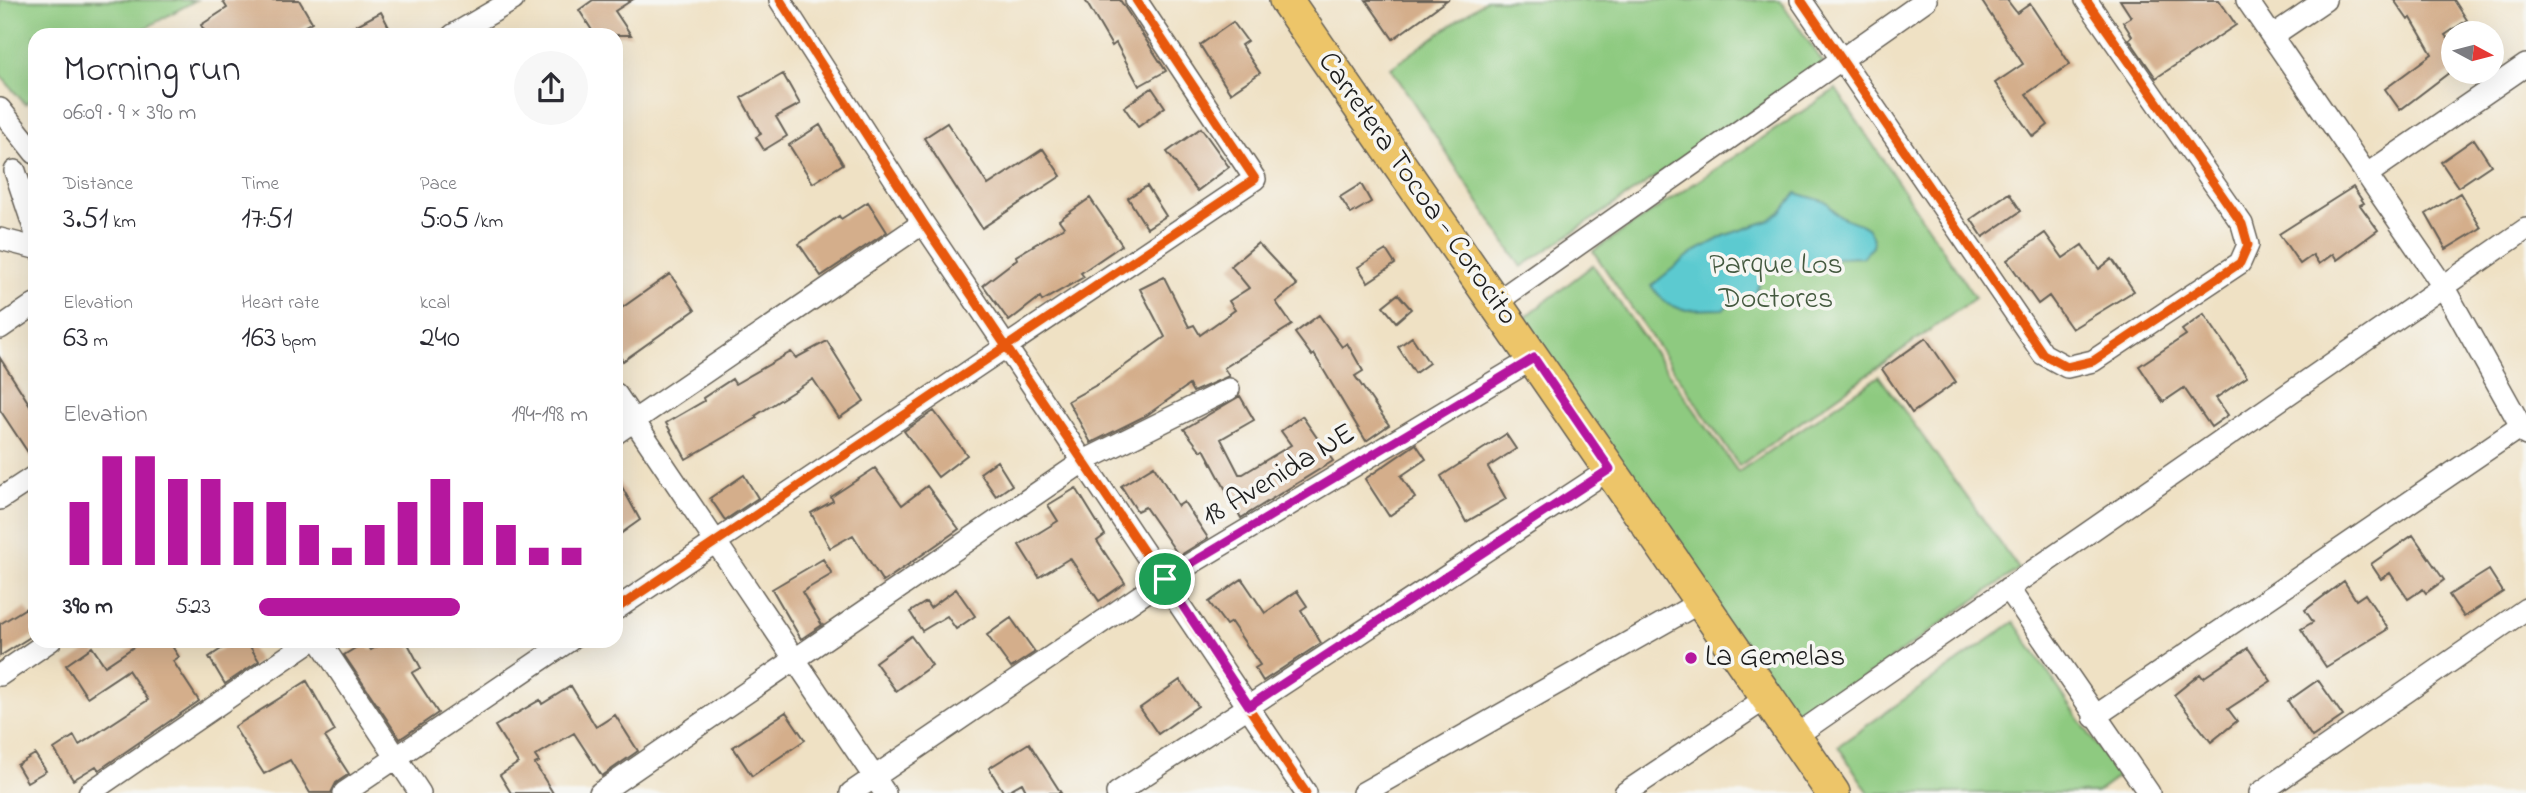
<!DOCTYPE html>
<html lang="en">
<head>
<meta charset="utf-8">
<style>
	:root { --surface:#fff; --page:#f7f7f7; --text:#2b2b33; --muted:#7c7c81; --accent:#b5179e }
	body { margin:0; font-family:"Indie Flower",sans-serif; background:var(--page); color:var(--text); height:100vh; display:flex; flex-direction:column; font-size:26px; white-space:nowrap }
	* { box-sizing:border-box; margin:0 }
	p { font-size:23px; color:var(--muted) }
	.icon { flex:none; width:38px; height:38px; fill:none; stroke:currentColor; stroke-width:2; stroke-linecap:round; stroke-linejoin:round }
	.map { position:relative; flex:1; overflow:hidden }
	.panel { position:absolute; left:28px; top:28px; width:595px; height:620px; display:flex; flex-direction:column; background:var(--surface); border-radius:21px; box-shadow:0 7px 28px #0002 }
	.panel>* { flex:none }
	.needle { width:46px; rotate:97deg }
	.buttons { position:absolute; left:2441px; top:21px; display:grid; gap:14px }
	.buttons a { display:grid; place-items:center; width:63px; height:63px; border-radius:50%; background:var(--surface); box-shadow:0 7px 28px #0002; font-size:35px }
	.pin { position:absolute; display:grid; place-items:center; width:60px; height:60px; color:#fff; margin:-30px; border:4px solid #fff; border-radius:50%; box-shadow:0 2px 7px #0007 }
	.round { display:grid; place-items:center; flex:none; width:74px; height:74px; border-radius:37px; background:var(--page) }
	.overview { display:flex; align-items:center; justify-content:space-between; height:119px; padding:0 35px }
	h1 { font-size:38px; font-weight:600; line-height:52px }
	.metrics { display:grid; grid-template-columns:repeat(3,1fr); gap:10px; height:119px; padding:7px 35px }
	.metrics div { display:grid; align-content:center }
	.metrics b { font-size:30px; font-weight:600 }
	.metrics small { font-size:19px; font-weight:400 }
	.metrics p { font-size:19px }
	.chart { height:196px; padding:14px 35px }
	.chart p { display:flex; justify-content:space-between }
	.chart svg { width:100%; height:126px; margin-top:7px; stroke:var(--accent); stroke-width:6 }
	ul { padding:0 35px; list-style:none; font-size:23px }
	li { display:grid; grid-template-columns:112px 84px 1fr; align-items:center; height:52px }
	li i { height:18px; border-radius:9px; background:var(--accent) }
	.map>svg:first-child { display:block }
	.green { fill:#8eca80; stroke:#55734e; stroke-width:2 }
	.water { fill:#5ccad0; stroke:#3c7376; stroke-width:2 }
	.building { fill:#d4ae8b }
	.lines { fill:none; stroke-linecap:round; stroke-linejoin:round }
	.minor-casing { stroke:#666157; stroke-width:24 }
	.primary-casing { stroke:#666157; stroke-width:36 }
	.minor { stroke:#fff; stroke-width:21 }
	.primary { stroke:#edc569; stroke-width:33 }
	.cycleway-casing { stroke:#f6f6f2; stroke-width:13 }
	.cycleway { stroke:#e8590c; stroke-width:9 }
	.route-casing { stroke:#fff; stroke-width:14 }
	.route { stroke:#b5179e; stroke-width:9 }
	.poi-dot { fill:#b5179e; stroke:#f6f6f2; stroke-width:2.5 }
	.labels { text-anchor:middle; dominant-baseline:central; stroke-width:7; stroke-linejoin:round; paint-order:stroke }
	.street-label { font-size:30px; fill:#1c1c1c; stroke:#f6f6f2 }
	.park-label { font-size:30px; fill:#44593f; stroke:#f6f6f2 }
	.poi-label { font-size:30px; fill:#1c1c1c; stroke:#f6f6f2; text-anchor:start }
</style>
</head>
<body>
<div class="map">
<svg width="2526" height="793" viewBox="0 0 2526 793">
	<rect width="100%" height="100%" fill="#f6f6f2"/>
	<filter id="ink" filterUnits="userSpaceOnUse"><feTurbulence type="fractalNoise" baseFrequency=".0143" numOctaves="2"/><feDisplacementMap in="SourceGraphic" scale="14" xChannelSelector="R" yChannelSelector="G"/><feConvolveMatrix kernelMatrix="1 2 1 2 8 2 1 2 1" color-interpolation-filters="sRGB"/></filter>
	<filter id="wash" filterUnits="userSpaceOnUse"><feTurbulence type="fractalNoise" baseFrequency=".00686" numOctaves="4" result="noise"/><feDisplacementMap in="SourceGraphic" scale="28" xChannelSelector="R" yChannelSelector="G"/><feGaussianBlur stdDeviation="1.57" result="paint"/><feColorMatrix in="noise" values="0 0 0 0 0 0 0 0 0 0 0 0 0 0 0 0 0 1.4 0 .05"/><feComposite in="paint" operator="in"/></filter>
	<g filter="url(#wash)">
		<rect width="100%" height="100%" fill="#efe1c4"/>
		<!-- green -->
		<path class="green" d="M0,0H196L133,35H35V96L25,104L0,75Z
			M1486,0H1780L1824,64L1521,267L1391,68Z
			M1836,89L1975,298L1739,466L1593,251Z
			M1593,265L1738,472L1879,376L2019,569L1784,734L1506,332Z
			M2014,622L2118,777L2096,793H1869L1838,746Z"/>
		<!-- water -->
		<path class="water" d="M1796,193L1827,202C1830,206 1834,213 1838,215C1854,224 1875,222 1873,247L1862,257L1837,258L1830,268L1791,270L1780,265L1763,273L1755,294L1734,301L1723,309L1683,310L1666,303L1651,286L1692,253L1726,235L1768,221L1782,211Z"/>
		<g id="blocks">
			<!-- building -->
			<path class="building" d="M222,0H299L312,22L289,35H207L201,25L227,8Z
				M593,0H632L615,11L631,35H595L579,10Z
				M1085,0H1120L1166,71L1139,86L1116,43L1112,46Z
				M1366,0H1447L1393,39Z
				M1981,0H2007L2017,13L2030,4L2070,64L2026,94L2048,125L2033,137L1995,83L2023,64Z
				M2120,0H2219L2236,25L2156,78L2129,39L2132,36L2123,22L2131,17Z
				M2394,0H2454L2467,20L2445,35L2454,47V69L2400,110L2385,89L2432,54L2411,18L2408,20Z
				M381,12L393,35H338Z
				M1233,22L1247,41L1241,45L1260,73L1230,93L1200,45Z
				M783,74L800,104L776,117L787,136L764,150L756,137L761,134L741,98Z
				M1152,88L1165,107L1138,127L1124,107Z
				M947,123L988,185L1043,149L1061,176L982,228L924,138Z
				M820,125L843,164L813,183L789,145Z
				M1201,128L1229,167L1197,191L1167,152Z
				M2474,139L2491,165L2458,187L2441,162Z
				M1361,184L1371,202L1351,214L1340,197Z
				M1147,186L1166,216L1147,228L1128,198Z
				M2353,187L2364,203L2360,205L2378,230L2337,260L2333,254L2319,264L2313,255L2300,264L2279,234Z
				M2009,193L2021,211L1983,237L1971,219Z
				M2460,193L2481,228L2446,249L2426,214Z
				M1090,198L1122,245L1081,273L1084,277L1042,301L1040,297L1009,321L983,285L1017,259L1016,256L1064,227L1059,220Z
				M868,202L887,232L821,276L799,244L839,216L841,219Z
				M2045,233L2063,258L2082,245L2099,269L2112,259L2134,291L2072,329L2049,296L2038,304L2007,260Z
				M1258,243L1297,285L1276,302L1292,325L1224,368L1229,376L1193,392L1189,385L1147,415L1091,443L1068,401L1102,382L1165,337L1140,289L1164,277L1189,327L1194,325L1200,335L1235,310L1229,301L1249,288L1231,266Z
				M1386,250L1395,264L1368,282L1358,267Z
				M670,274L695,310L623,361L616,351V312Z
				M1398,294L1411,309L1396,322L1383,306Z
				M2204,314L2247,377L2216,398L2228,415L2211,427L2184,388L2163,402L2139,366L2186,335L2182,330Z
				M1319,315L1342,347L1347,343L1363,371L1355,376L1389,425L1366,441L1314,354L1312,356L1295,333Z
				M1412,337L1429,363L1415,373L1398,347Z
				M1926,338L1956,382L1912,413L1882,369Z
				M827,341L864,401L839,418L813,379L755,416L757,418L686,459L666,423L704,401L703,398L732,379L735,384L791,352L796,358Z
				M0,358L35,413V463L0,410Z
				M1240,396L1254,420L1221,439L1239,474H1243L1291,445L1281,431L1302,416L1333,461L1241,518L1204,449L1201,451L1184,429Z
				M934,411L967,455L938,477L904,431Z
				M1506,434L1516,449L1488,467L1506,499L1466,522L1441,476Z
				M1416,444L1426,459L1401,476L1415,498L1389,516L1365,479Z
				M997,461L1012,485L996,496L980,473Z
				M1154,466L1178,506L1184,502L1208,538L1179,556L1145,507L1137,511L1121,486Z
				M875,468L902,505L927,486L959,529L883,582L853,535L830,548L811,513L833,501L831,497Z
				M744,475L758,498L725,520L710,498Z
				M616,476L640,520L616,537Z
				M1076,488L1105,535L1097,541L1125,583L1099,601L1070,558L1039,577L1019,545L1058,521L1048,505Z
				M2413,535L2444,580L2426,593L2423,589L2408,599L2390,573L2381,579L2371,564Z
				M823,559L832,574L802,592L822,625L801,639L772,589Z
				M2489,570L2503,592L2464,617L2449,595Z
				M1242,579L1265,613L1297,591L1307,606L1301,610L1321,643L1263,681L1255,668L1260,665L1231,622L1226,625L1209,602Z
				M2344,581L2356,600L2365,594L2388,629L2326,667L2301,629L2313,622L2305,610Z
				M956,589L975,616L956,629L947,616L922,631L910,612L926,602L930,608Z
				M26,608L35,621V634L0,656V624Z
				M1011,618L1035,652L1011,668L987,635Z
				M911,636L932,665L896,691L875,662Z
				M144,640H168L179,657L173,661L199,701L99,770L96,766L73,780L54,749L74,736L79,745L148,700L128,670L87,697L66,665L92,647L105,666Z
				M235,640H246L259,661L225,684L209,657Z
				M388,640H406L421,668L412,673L438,713L400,739L344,655L365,642L371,650Z
				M2248,648L2271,681L2228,709L2237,721L2211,742L2174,695L2200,674L2203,678Z
				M1180,680L1198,706L1158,734L1140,708Z
				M2318,680L2343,716L2312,737L2288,701Z
				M307,681L335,731L325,737L349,774L336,783L331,793H310L290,760L264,774L234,727Z
				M571,686L596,727L615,715L638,751L602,776L574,733L535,756L539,762L535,764L553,793H511L500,775L518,763L495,726L540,700L542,704Z
				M786,712L805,740L752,776L733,747Z
				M1029,743L1061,793H1027L1022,783L1004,793L989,768Z
				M35,754L46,771L27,782L17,765Z"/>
		</g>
	</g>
	<g filter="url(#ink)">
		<use href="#blocks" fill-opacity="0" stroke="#666157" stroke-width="2"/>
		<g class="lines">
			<!-- minor casing -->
			<g class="minor-casing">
				<path id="minor" d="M780,0L923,223L1306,793
					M1801,0L2043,354L2067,367L2093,361L2240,263L2248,245L2242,224L2086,0
					M2247,0L2443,286L2526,435
					M453,35L513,0
					M2272,36L2325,0
					M0,109L35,153
					M15,171L35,231
					M2366,175L2526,65
					M0,239L35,248
					M1495,303L1926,0
					M0,328L35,304
					M616,394L885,793
					M616,433L923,223
					M0,499L35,476
					M2008,588L2149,793
					M616,609L1255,179L1136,0
					M319,640L420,793
					M0,675L51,640
					M2094,717L2520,427
					M1794,737L2526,229
					M89,793L312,640
					M344,793L570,640
					M600,793L1084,461L1229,389
					M851,793L1165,579L1534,358
					M1117,793L1610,469
					M1363,793L1702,601
					M1625,793L1768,697
					M2260,793L2526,609"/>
			</g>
			<!-- primary casing -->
			<g class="primary-casing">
				<path id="primary" d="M1286,0L1833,793"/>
			</g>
			<!-- minor -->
			<use href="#minor" class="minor"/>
			<!-- primary -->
			<use href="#primary" class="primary"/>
			<!-- cycleway casing -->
			<g class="cycleway-casing">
				<path id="cycleway" d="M780,0L923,223L1306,793
					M1801,0L2043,354L2067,367L2093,361L2240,263L2248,245L2242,224L2086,0
					M616,609L1255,179L1136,0"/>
			</g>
			<!-- cycleway -->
			<use href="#cycleway" class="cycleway"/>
		</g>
	</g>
	<g class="lines" filter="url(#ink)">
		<!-- route casing -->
		<g class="route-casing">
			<path id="route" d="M1534,358L1610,469L1249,706L1165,579Z"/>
		</g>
		<!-- route -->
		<use href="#route" class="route"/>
	</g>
	<!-- markers -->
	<circle class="poi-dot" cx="1691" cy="658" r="7"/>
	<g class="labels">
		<!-- street labels -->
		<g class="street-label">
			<text transform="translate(1417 189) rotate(55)">Carretera Tocoa - Corocito</text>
			<text transform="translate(1279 476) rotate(-31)">18 Avenida NE</text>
		</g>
		<!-- park labels -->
		<g class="park-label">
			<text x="1776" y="266">Parque Los<tspan x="1776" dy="34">Doctores</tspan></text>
		</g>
		<!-- poi labels -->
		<g class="poi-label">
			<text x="1705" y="658">La Gemelas</text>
		</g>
	</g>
</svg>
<div class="buttons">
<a><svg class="needle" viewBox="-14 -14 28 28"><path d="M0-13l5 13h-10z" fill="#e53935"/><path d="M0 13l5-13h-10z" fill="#7c7c81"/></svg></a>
</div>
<div class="pin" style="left:1165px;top:579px;background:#1e9e55"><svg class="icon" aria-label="arrive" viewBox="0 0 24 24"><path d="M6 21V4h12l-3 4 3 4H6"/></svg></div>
<section class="panel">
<div class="overview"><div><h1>Morning run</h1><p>06:09 · 9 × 390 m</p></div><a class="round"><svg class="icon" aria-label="share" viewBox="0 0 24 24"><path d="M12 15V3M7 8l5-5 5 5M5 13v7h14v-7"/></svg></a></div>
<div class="metrics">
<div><p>Distance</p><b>3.51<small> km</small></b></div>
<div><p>Time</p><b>17:51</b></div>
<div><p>Pace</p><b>5:05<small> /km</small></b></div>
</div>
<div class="metrics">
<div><p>Elevation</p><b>63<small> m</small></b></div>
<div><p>Heart rate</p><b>163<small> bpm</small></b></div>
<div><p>kcal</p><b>240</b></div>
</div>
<div class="chart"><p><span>Elevation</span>194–198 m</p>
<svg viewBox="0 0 160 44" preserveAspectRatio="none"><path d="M5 44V22M15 44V6M25 44V6M35 44V14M45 44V14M55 44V22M65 44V22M75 44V30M85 44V38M95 44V30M105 44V22M115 44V14M125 44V22M135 44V30M145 44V38M155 44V38"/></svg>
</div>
<ul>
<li><b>390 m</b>5:23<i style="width:61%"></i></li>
</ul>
</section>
</div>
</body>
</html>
